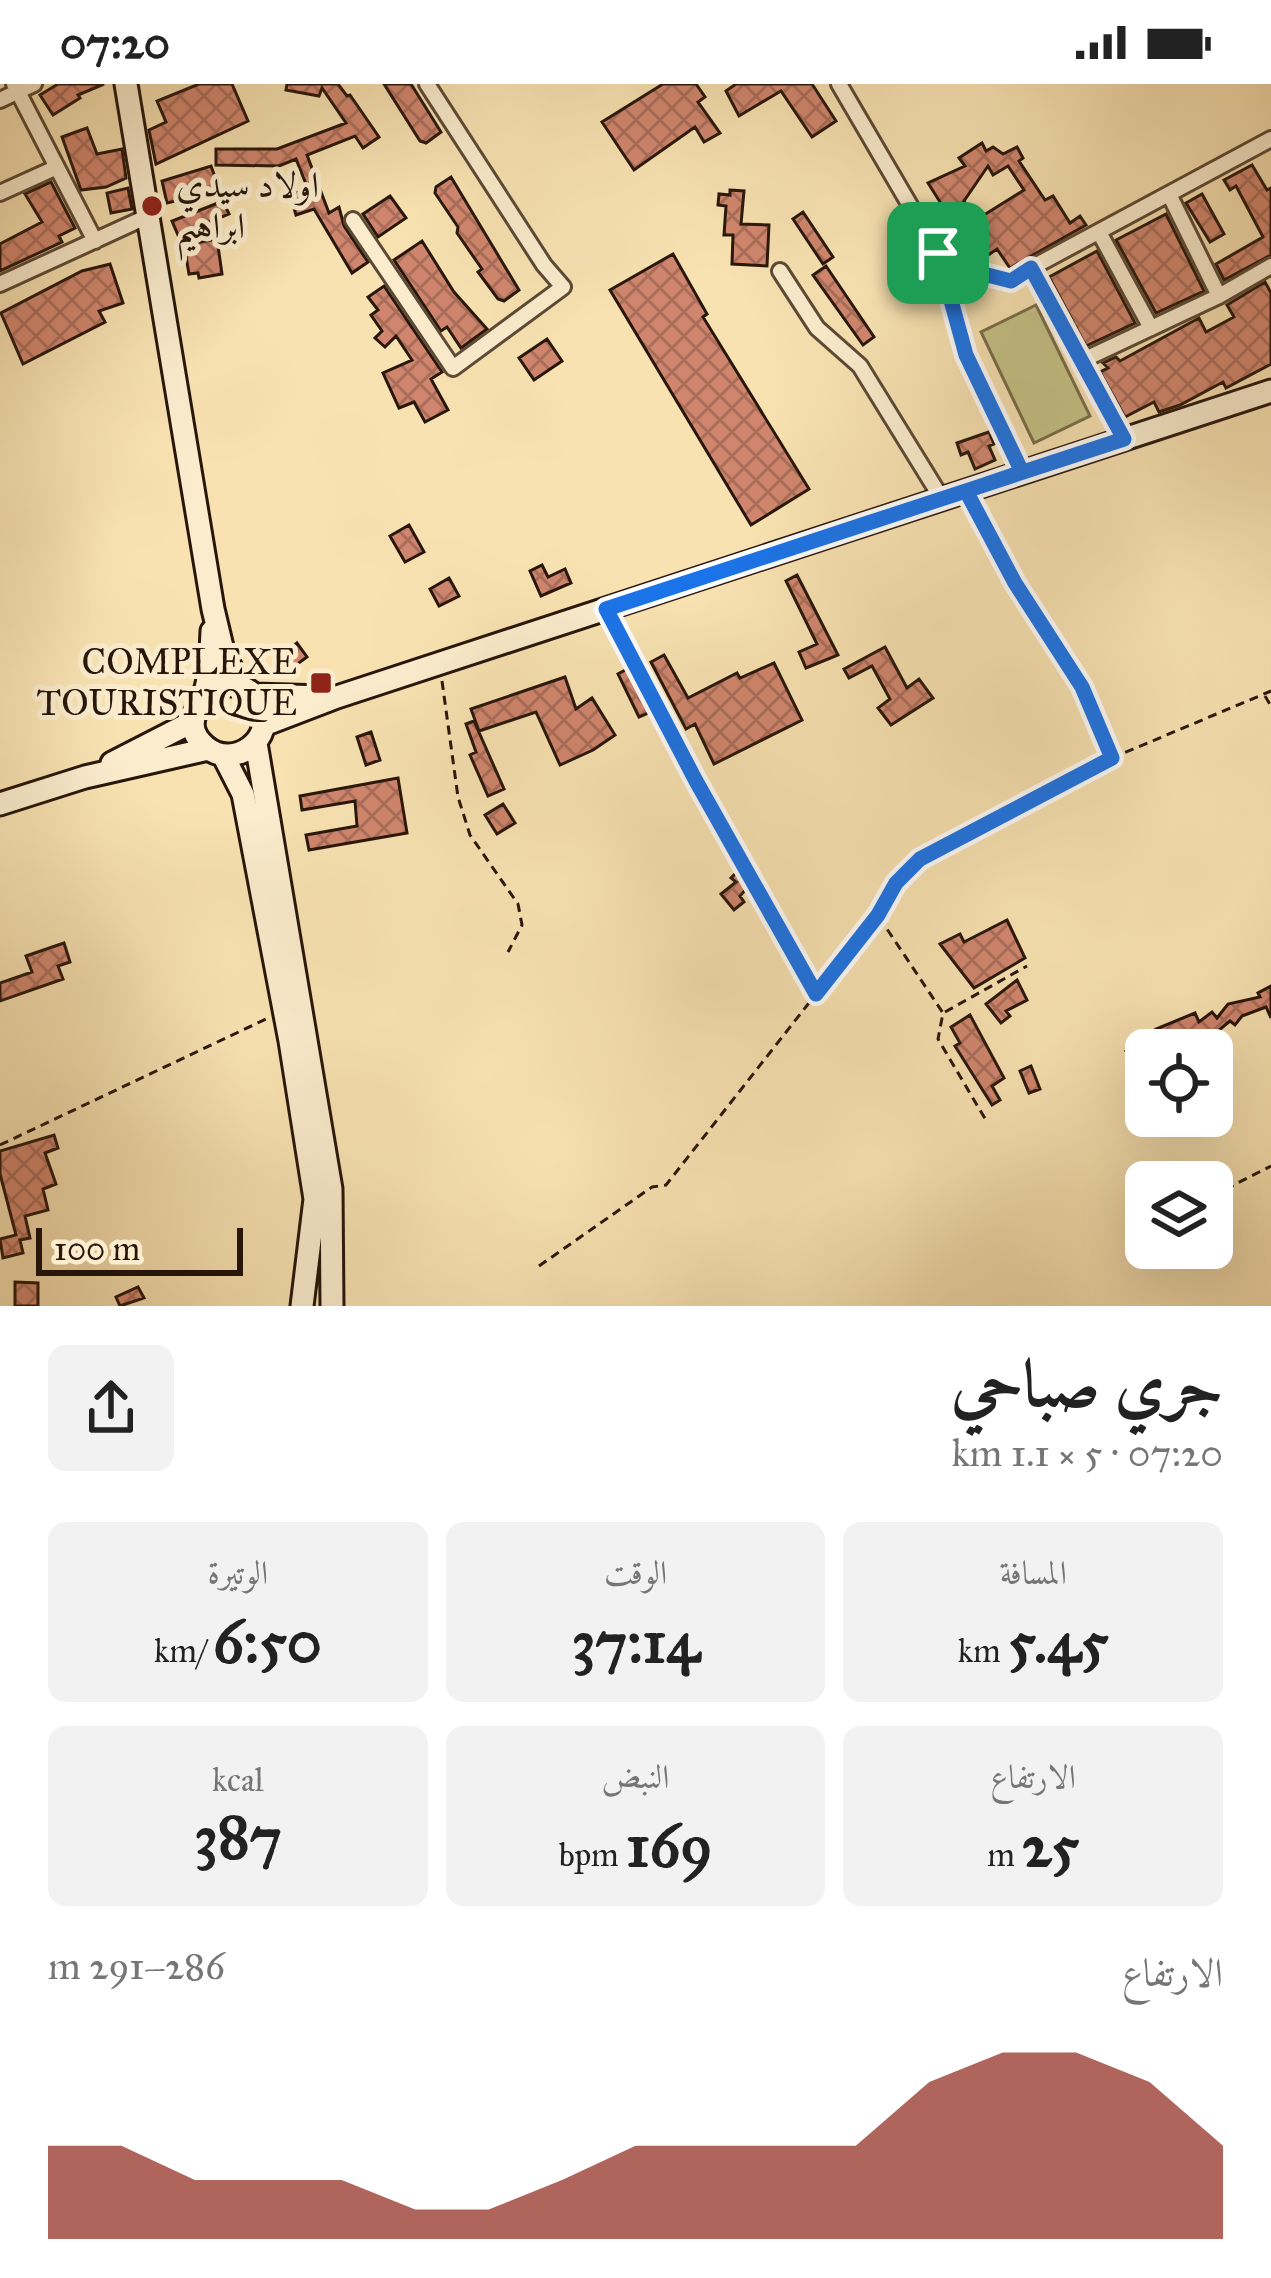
<!DOCTYPE html>
<html lang="ar">
<head>
<meta charset="utf-8">
<style>
	:root { --surface:#fff; --page:#f2f2f2; --text:#222; --muted:#767676; --accent:#8f2418 }
	body { margin:0; font-family:"IM FELL Great Primer",Amiri,serif; background:var(--page); color:var(--text); direction:rtl; height:100vh; display:flex; flex-direction:column; font-size:45px; white-space:nowrap }
	* { box-sizing:border-box; margin:0 }
	p { font-size:39px; color:var(--muted) }
	.icon { flex:none; width:66px; height:66px; fill:none; stroke:currentColor; stroke-width:2; stroke-linecap:round; stroke-linejoin:round }
	.map { position:relative; height:1222px; overflow:hidden; direction:ltr }
	.sheet { display:flex; flex-direction:column; background:var(--surface); flex:1 }
	.sheet>* { flex:none }
	.buttons { position:absolute; left:1125px; top:945px; display:grid; gap:24px }
	.buttons a { display:grid; place-items:center; width:108px; height:108px; border-radius:18px; background:var(--surface); box-shadow:0 12px 48px #0002; font-size:60px }
	.scale { position:absolute; left:36px; bottom:30px; width:207px; box-sizing:border-box; padding-left:12px; border:6px solid #28160b; border-top:0; font-size:33px; line-height:42px; white-space:nowrap; color:#28160b; -webkit-text-stroke:9px #faeccd; paint-order:stroke }
	.pin { position:absolute; display:grid; place-items:center; width:102px; height:102px; color:#fff; margin:-51px; border-radius:24px; box-shadow:0 6px 18px #0006 }
	.round { display:grid; place-items:center; flex:none; width:126px; height:126px; border-radius:18px; background:var(--page) }
	.headline { display:flex; align-items:center; justify-content:space-between; height:204px; padding:0 48px }
	h1 { font-size:66px; font-weight:800; line-height:90px }
	.figures { display:grid; grid-template-columns:repeat(3,1fr); gap:18px; height:204px; padding:12px 48px }
	.figures div { display:grid; align-content:center; border-radius:18px; background:var(--page); text-align:center }
	.figures b { font-size:60px; font-weight:800 }
	.figures small { font-size:33px; font-weight:400 }
	.figures p { font-size:33px }
	.chart { height:336px; padding:24px 48px }
	.chart p { display:flex; justify-content:space-between }
	.chart svg { width:100%; height:216px; margin-top:12px; fill:var(--accent); opacity:.7 }
	.status { display:flex; justify-content:space-between; align-items:center; height:84px; padding:0 60px; background:var(--surface); direction:ltr }
	.status svg { height:33px; fill:currentColor }
	.map>svg:first-child { display:block }
	.garden { fill:#c5c187; stroke:#766c49; stroke-width:3 }
	.building { fill:url(#building-cross-hatch); stroke:#28160b; stroke-width:3; fill-rule:evenodd }
	.lines { fill:none; stroke-linecap:round; stroke-linejoin:round }
	.minor-casing { stroke:#5c4935; stroke-width:20 }
	.secondary-casing { stroke:#28160b; stroke-width:27 }
	.path { stroke:#28160b; stroke-width:3; stroke-dasharray:9 6; stroke-linecap:butt }
	.minor { stroke:#faeccd; stroke-width:14 }
	.secondary { stroke:#faeccd; stroke-width:21 }
	.route-casing { stroke:#fff; stroke-width:24 }
	.route { stroke:#1a73e8; stroke-width:15 }
	.poi-dot { fill:#8f2418; stroke:#faeccd; stroke-width:4.5 }
	.labels { text-anchor:middle; dominant-baseline:central; stroke-width:10; stroke-linejoin:round; paint-order:stroke }
	.poi-label { font-size:36px; fill:#28160b; stroke:#faeccd; text-anchor:start }
</style>
</head>
<body>
<div class="status"><b>07:20</b><svg viewBox="0 0 49 12"><path d="M0 12V9h3v3zM5 12V6h3v6zM10 12V3h3v9zM15 12V0h3v12zM26 1h20v11H26zM47 4h2v5h-2z"/></svg></div>
<div class="map">
<svg width="1271" height="1222" viewBox="0 0 1271 1222">
	<defs>
		<pattern id="building-cross-hatch" width="8" height="8" patternUnits="userSpaceOnUse" patternTransform="scale(3)"><rect width="8" height="8" fill="#d0866e"/><path d="M0 0l8 8M0 8l8-8" fill="none" stroke="#a96d59"/></pattern>
	</defs>
	<rect width="100%" height="100%" fill="#f8e2b2"/>
	<filter id="stains"><feTurbulence type="fractalNoise" baseFrequency=".00167" numOctaves="4"/><feColorMatrix values="0 0 0 0 .2 0 0 0 0 .09 0 0 0 0 .02 0 0 0 .5 -.17"/></filter>
	<radialGradient id="worn" r=".72"><stop offset=".6" stop-color="#630" stop-opacity="0"/><stop offset="1" stop-color="#630" stop-opacity=".3"/></radialGradient>
	<!-- garden -->
	<path class="garden" d="M1036,221L1090,332L1034,359L981,248Z"/>
	<!-- building -->
	<path class="building" d="M58,0H104L78,11L80,14L53,31L40,11Z
		M199,0H232L248,37L156,80L149,46L166,38L157,17Z
		M287,0H338L347,12L350,11L379,53L363,64L355,52L307,71L329,129L339,123L344,142L368,178L352,189L314,125L296,131L290,111L308,105L296,75L279,82L216,81V65H277L346,39L322,4L319,12L286,6Z
		M384,0H411L441,48L426,59L420,57Z
		M663,0H696L705,13L698,18L720,49L704,58L695,43L634,86L602,38Z
		M736,0H812L836,37L812,53L781,7L739,32L726,7Z
		M87,44L97,70L122,65L126,94L106,103L81,106L62,53Z
		M982,59L986,67L993,63L1003,70L1017,63L1023,74L1019,77L1045,116L1053,112L1070,139L1080,132L1086,141L1010,184L997,165L978,178L928,99L965,82L959,74ZM988,82L993,91L1008,82L1024,106L976,136L964,117Z
		M1252,81L1267,106L1271,104V171L1224,196L1216,180L1263,153L1236,102L1230,106L1224,96Z
		M211,82L220,107L167,119L162,97Z
		M451,93L519,206L504,217L498,215L478,188L482,185L457,149L458,143L435,109L436,103Z
		M51,98L75,144L59,152L62,158L0,187V160L42,138L25,110Z
		M128,104L132,125L111,129L107,109Z
		M730,106L744,107L741,140L769,141L767,182L732,180L733,151H724L726,122L718,121L719,110L730,111Z
		M1202,110L1224,150L1210,158L1186,119Z
		M390,112L406,134L378,153L363,130Z
		M223,117L229,130L178,151L172,137Z
		M803,128L833,173L823,180L793,135Z
		M1166,130L1204,207L1156,229L1116,156Z
		M217,155L222,190L199,194L198,189L189,190L184,161Z
		M422,157L454,208L487,245L461,264L447,243L441,247L394,176Z
		M1097,167L1135,239L1086,262L1049,193Z
		M673,170L707,230L703,233L809,405L751,441L610,206Z
		M110,180L123,219L99,227L105,238L23,280L1,229L82,187Z
		M826,182L874,253L863,261L813,191Z
		M1265,198L1271,209V280L1226,304L1223,298L1180,321L1159,328L1154,318L1125,333L1100,288L1108,284L1103,279L1116,273L1120,277L1199,234L1206,248L1234,233L1227,221Z
		M384,202L442,288L431,295L448,326L425,338L414,318L399,324L383,289L412,276L396,252L385,263L375,254L382,247L371,231L378,226L368,213Z
		M547,255L562,277L534,296L519,274Z
		M989,348L994,360L989,362L995,376L975,385L968,368L961,371L957,359Z
		M409,441L424,468L405,478L390,452Z
		M542,481L548,493L565,485L571,499L541,512L530,487Z
		M797,491L838,571L806,584L799,568L817,560L786,497Z
		M449,494L459,512L439,522L430,505Z
		M297,559L307,573L292,584L282,571Z
		M885,563L907,604L919,595L933,614L891,641L878,624L890,615L872,582L849,594L844,585Z
		M664,571L688,614L737,589L740,594L774,579L802,636L714,680L695,640L686,645L651,578Z
		M631,583L653,627L639,633L618,590Z
		M565,593L576,625L592,614L615,651L593,666L560,681L536,628L479,647L471,625Z
		M474,637L504,705L488,712L470,671L476,668L466,640Z
		M371,648L380,676L366,681L357,653Z
		M398,694L407,749L309,766L306,751L357,742L355,717L302,726L300,712Z
		M503,720L515,739L497,750L485,731Z
		M741,784L754,796L740,812L744,818L734,826L721,810L736,798L731,794Z
		M1007,836L1025,874L974,904L940,860L960,850L964,858Z
		M64,859L70,878L58,882L63,895L0,917V899L32,888L26,872Z
		M1017,896L1027,916L1006,927L1010,932L1001,939L986,920Z
		M1271,902V934L1266,923L1242,932L1235,941L1230,937L1201,961L1198,958L1181,966H1146V993L1126,967L1156,945L1195,929L1199,938L1212,928L1217,934L1228,920L1260,913L1258,909Z
		M970,931L1004,994L992,1002L1000,1016L992,1021L955,962L960,959L951,943Z
		M1031,982L1040,1005L1029,1009L1020,987Z
		M54,1051L58,1064L45,1069L56,1100L43,1105L48,1126L25,1132L30,1154L20,1156L23,1169L3,1174L0,1155L16,1151L0,1090V1067Z
		M15,1198L38,1199V1222H15Z
		M138,1203L144,1214L120,1222L116,1213Z"/>
	<g class="lines">
		<!-- minor casing -->
		<g class="minor-casing">
			<path id="minor" d="M14,0L95,157
				M839,0L939,171L966,271L1022,389
				M0,16L34,0
				M0,109L55,84
				M1169,110L1219,212
				M353,136L453,284L563,203L544,181L427,0
				M1099,148L1151,244
				M938,169L965,186L1011,197L1031,184
				M780,187L817,244L860,282L942,415
				M0,200L146,133
				M1081,277L1219,212L1271,182
				M1124,355L1031,184L1271,55"/>
		</g>
		<!-- secondary casing -->
		<g class="secondary-casing">
			<path id="secondary" d="M126,0L213,525L223,567L239,601
				M205,608C224,596 250,598 261,622C276,655 234,686 206,663C181,642 199,625 206,604C211,585 211,565 212,547
				M254,611L325,613
				M264,641L337,613L1271,307
				M256,659L331,1105L332,1222
				M223,671L243,710L290,957L315,1115L302,1222
				M112,679L192,638
				M0,720L85,693L208,665"/>
		</g>
		<!-- path -->
		<path class="path" d="M973,425L1081,603L1112,674L1271,607
			M614,543L815,908
			M442,597L458,713L470,751L518,820L522,841L508,868
			M1265,612L1271,622
			M879,833L943,929L938,955L987,1038
			M945,928L1027,882
			M0,1061L266,935
			M1212,1112L1271,1082
			M539,1182L652,1103L666,1101L878,831L896,799L920,775L1112,674"/>
		<!-- minor -->
		<use href="#minor" class="minor"/>
		<!-- secondary -->
		<use href="#secondary" class="secondary"/>
	</g>
	<g class="lines">
		<!-- route casing -->
		<g class="route-casing">
			<path id="route" d="M938,169L966,271L1022,388L966,407L1015,499L1082,603L1112,674L920,775L896,799L878,831L816,910L696,697L606,525C779,468 951,412 1124,355L1031,184L1011,197L964,185L938,169"/>
		</g>
		<!-- route -->
		<use href="#route" class="route"/>
	</g>
	<!-- markers -->
	<g class="poi-dot">
		<circle cx="152" cy="122" r="12"/>
		<rect x="309" y="587" width="24" height="24" rx="6"/>
	</g>
	<g class="labels">
		<!-- poi labels -->
		<g class="poi-label">
			<text x="176" y="101">اولاد سيدي<tspan x="176" dy="41">ابراهيم</tspan></text>
			<text x="297" y="578" text-anchor="end">COMPLEXE<tspan x="297" dy="41">TOURISTIQUE</tspan></text>
		</g>
	</g>
	<rect width="100%" height="100%" filter="url(#stains)"/>
	<rect width="100%" height="100%" fill="url(#worn)"/>
</svg>
<div class="buttons">
<a><svg class="icon" aria-label="locate" viewBox="0 0 24 24"><circle cx="12" cy="12" r="6"/><path d="M12 2v4M12 18v4M2 12h4M18 12h4"/></svg></a>
<a><svg class="icon" aria-label="layers" viewBox="0 0 24 24"><path d="M12 4l9 5-9 5-9-5zM3 14l9 5 9-5"/></svg></a>
</div>
<div class="scale">100 m</div>
<div class="pin" style="left:938px;top:169px;background:#1e9e55"><svg class="icon" aria-label="arrive" viewBox="0 0 24 24"><path d="M6 21V4h12l-3 4 3 4H6"/></svg></div>
</div>
<section class="sheet">
<div class="headline"><div><h1>جري صباحي</h1><p>07:20 · 5 × 1.1 km</p></div><a class="round"><svg class="icon" aria-label="share" viewBox="0 0 24 24"><path d="M12 15V3M7 8l5-5 5 5M5 13v7h14v-7"/></svg></a></div>
<div class="figures">
<div><p>المسافة</p><b>5.45<small> km</small></b></div>
<div><p>الوقت</p><b>37:14</b></div>
<div><p>الوتيرة</p><b>6:50<small> /km</small></b></div>
</div>
<div class="figures">
<div><p>الارتفاع</p><b>25<small> m</small></b></div>
<div><p>النبض</p><b>169<small> bpm</small></b></div>
<div><p>kcal</p><b>387</b></div>
</div>
<div class="chart"><p><span>الارتفاع</span>286–291 m</p>
<svg viewBox="0 0 160 44" preserveAspectRatio="none"><path d="M0 44V25L10 25L20 32L30 32L40 32L50 38L60 38L70 32L80 25L90 25L100 25L110 25L120 12L130 6L140 6L150 12L160 25V44z"/></svg>
</div>
</section>
</body>
</html>
